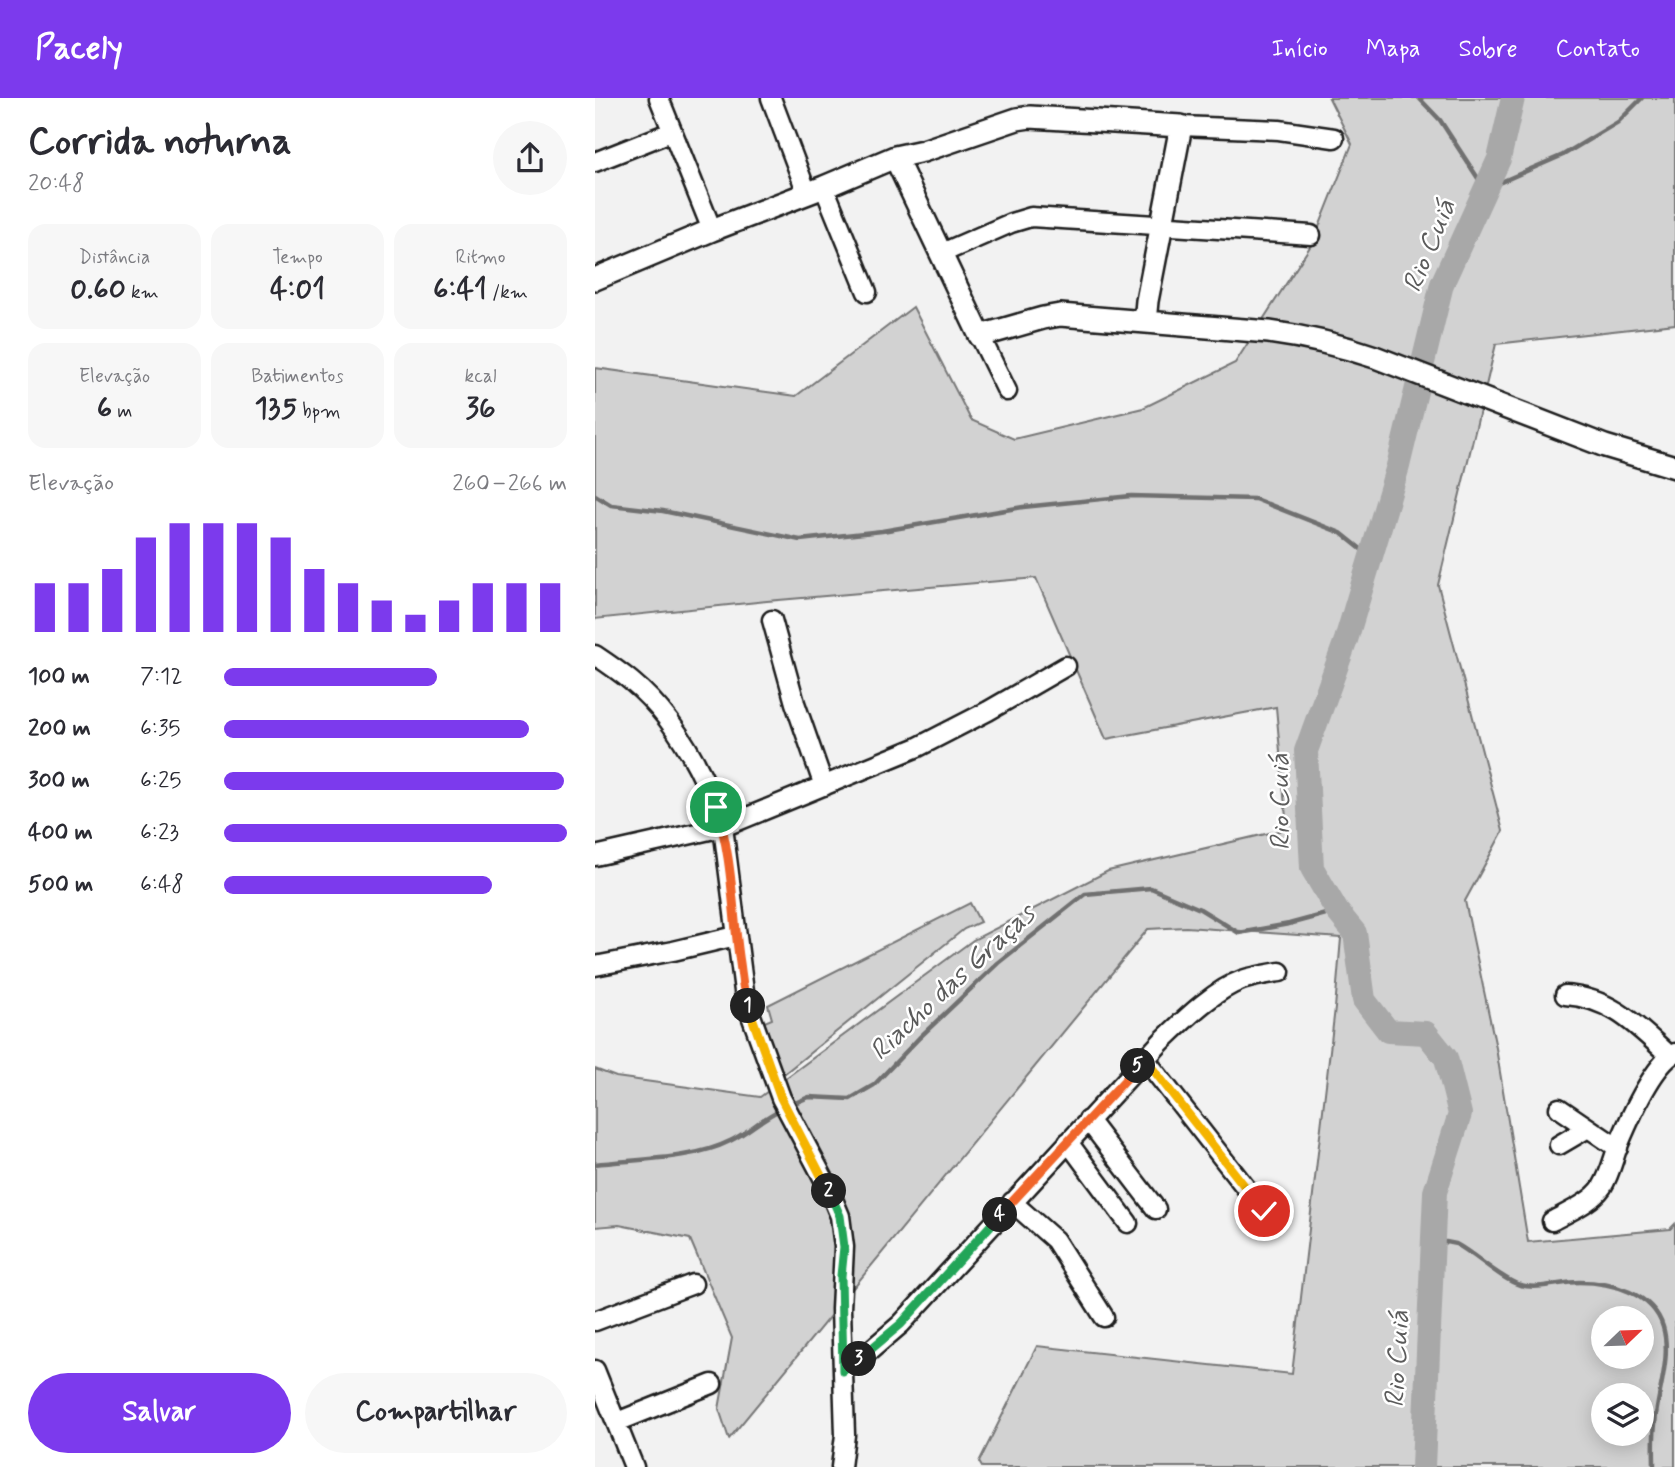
<!DOCTYPE html>
<html lang="pt">
<head>
<meta charset="utf-8">
<style>
	:root { --surface:#fff; --page:#f7f7f7; --text:#2b2b33; --muted:#7c7c81; --accent:#7c3aed }
	body { margin:0; font-family:Mynerve,sans-serif; background:var(--page); color:var(--text); height:100vh; display:flex; flex-direction:column; font-size:26px; white-space:nowrap }
	* { box-sizing:border-box; margin:0 }
	p { font-size:23px; color:var(--muted) }
	.icon { flex:none; width:38px; height:38px; fill:none; stroke:currentColor; stroke-width:2; stroke-linecap:round; stroke-linejoin:round }
	.map { position:relative; flex:1; overflow:hidden }
	.drawer { display:flex; flex-direction:column; background:var(--surface); width:595px }
	.drawer>* { flex:none }
	.needle { width:46px; rotate:67deg }
	.buttons { position:absolute; left:996px; top:1208px; display:grid; gap:14px }
	.buttons a { display:grid; place-items:center; width:63px; height:63px; border-radius:50%; background:var(--surface); box-shadow:0 4px 18px #0003; font-size:35px }
	.pin { position:absolute; display:grid; place-items:center; width:60px; height:60px; color:#fff; margin:-30px; border:4px solid #fff; border-radius:50%; box-shadow:0 2px 7px #0007 }
	.km { position:absolute; width:35px; height:35px; margin:-18px; border-radius:50%; background:#222; color:#fff; font-size:19px; line-height:35px; text-align:center }
	.round { display:grid; place-items:center; flex:none; width:74px; height:74px; border-radius:37px; background:var(--page) }
	.summary { display:flex; align-items:center; justify-content:space-between; height:119px; padding:0 28px }
	h1 { font-size:38px; font-weight:800; line-height:52px }
	.metrics { display:grid; grid-template-columns:repeat(3,1fr); gap:10px; height:119px; padding:7px 28px }
	.metrics div { display:grid; align-content:center; border-radius:18px; background:var(--page); text-align:center }
	.metrics b { font-size:30px; font-weight:800 }
	.metrics small { font-size:19px; font-weight:400 }
	.metrics p { font-size:19px }
	.chart { height:196px; padding:14px 28px }
	.chart p { display:flex; justify-content:space-between }
	.chart svg { width:100%; height:126px; margin-top:7px; stroke:var(--accent); stroke-width:6 }
	.cta { display:flex; gap:14px; margin-top:auto; padding:14px 28px }
	.cta a { flex:1; height:80px; border-radius:42px; background:var(--accent); color:#fff; font-size:28px; font-weight:800; line-height:80px; text-align:center }
	.cta a+a { background:var(--page); color:var(--text) }
	ul { padding:0 28px; list-style:none; font-size:23px }
	li { display:grid; grid-template-columns:112px 84px 1fr; align-items:center; height:52px }
	li i { height:18px; border-radius:9px; background:var(--accent) }
	header { display:flex; align-items:center; gap:42px; box-sizing:border-box; height:98px; padding:0 35px; background:var(--accent); color:#fff }
	header strong { font-size:33px }
	nav { display:flex; gap:38px; margin-inline-start:auto; font-size:24px }
	main { display:flex; flex:1; min-height:0 }
	.map>svg:first-child { display:block }
	.green { fill:#d2d2d2; stroke:#777; stroke-width:2; fill-rule:evenodd }
	.lines { fill:none; stroke-linecap:round; stroke-linejoin:round }
	.stream { stroke:#707070; stroke-width:4.5 }
	.river { stroke:#a8a8a8; stroke-width:24 }
	.minor-casing { stroke:#1c1c1c; stroke-width:23 }
	.major-casing { stroke:#1c1c1c; stroke-width:26 }
	.minor { stroke:#fff; stroke-width:18 }
	.major { stroke:#fff; stroke-width:21 }
	.split-1-casing { stroke:#fff; stroke-width:14 }
	.split-2-casing { stroke:#fff; stroke-width:14 }
	.split-3-casing { stroke:#fff; stroke-width:14 }
	.split-4-casing { stroke:#fff; stroke-width:14 }
	.split-5-casing { stroke:#fff; stroke-width:14 }
	.split-6-casing { stroke:#fff; stroke-width:14 }
	.split-1 { stroke:#f0652b; stroke-width:9 }
	.split-2 { stroke:#f5b400; stroke-width:9 }
	.split-3 { stroke:#22a559; stroke-width:9 }
	.split-4 { stroke:#22a559; stroke-width:9 }
	.split-5 { stroke:#f0652b; stroke-width:9 }
	.split-6 { stroke:#f5b400; stroke-width:9 }
	.labels { text-anchor:middle; dominant-baseline:central; stroke-width:5; stroke-linejoin:round; paint-order:stroke }
	.water-label { font-size:28px; font-style:italic; fill:#5b5b5b; stroke:#fff }
</style>
</head>
<body>
<header>
<strong>Pacely</strong>
<nav><a>Início</a><a>Mapa</a><a>Sobre</a><a>Contato</a></nav>
</header>
<main>
<section class="drawer">
<div class="summary"><div><h1>Corrida noturna</h1><p>20:48</p></div><a class="round"><svg class="icon" aria-label="share" viewBox="0 0 24 24"><path d="M12 15V3M7 8l5-5 5 5M5 13v7h14v-7"/></svg></a></div>
<div class="metrics">
<div><p>Distância</p><b>0.60<small> km</small></b></div>
<div><p>Tempo</p><b>4:01</b></div>
<div><p>Ritmo</p><b>6:41<small> /km</small></b></div>
</div>
<div class="metrics">
<div><p>Elevação</p><b>6<small> m</small></b></div>
<div><p>Batimentos</p><b>135<small> bpm</small></b></div>
<div><p>kcal</p><b>36</b></div>
</div>
<div class="chart"><p><span>Elevação</span>260–266 m</p>
<svg viewBox="0 0 160 44" preserveAspectRatio="none"><path d="M5 44V27M15 44V27M25 44V22M35 44V11M45 44V6M55 44V6M65 44V6M75 44V11M85 44V22M95 44V27M105 44V33M115 44V38M125 44V33M135 44V27M145 44V27M155 44V27"/></svg>
</div>
<ul>
<li><b>100 m</b>7:12<i style="width:62%"></i></li>
<li><b>200 m</b>6:35<i style="width:89%"></i></li>
<li><b>300 m</b>6:25<i style="width:99%"></i></li>
<li><b>400 m</b>6:23<i style="width:100%"></i></li>
<li><b>500 m</b>6:48<i style="width:78%"></i></li>
</ul>
<div class="cta"><a>Salvar</a><a>Compartilhar</a></div>
</section>
<div class="map">
<svg width="1080" height="1369" viewBox="0 0 1080 1369">
	<rect width="100%" height="100%" fill="#f2f2f2"/>
	<filter id="ink" filterUnits="userSpaceOnUse"><feTurbulence type="fractalNoise" baseFrequency=".0143" numOctaves="2"/><feDisplacementMap in="SourceGraphic" scale="14" xChannelSelector="R" yChannelSelector="G"/><feConvolveMatrix kernelMatrix="1 2 1 2 8 2 1 2 1" color-interpolation-filters="sRGB"/></filter>
	<g filter="url(#ink)">
		<!-- green -->
		<path class="green" d="M734,0H1080V226L901,246L843,487L908,733L870,803L901,950L933,1144L1075,1131L1080,1126V1369H387L384,1364L442,1248L697,1276L740,910L746,840L591,829L553,831L134,1341L124,1311L137,1240L95,1141L24,1127L0,1129V971L21,979L165,999L378,842L513,773L692,731L681,609L511,641L441,480L172,503L0,521V270L201,298L318,209L376,322L419,341L548,310L640,265L718,144L757,46ZM1008,1220H1046V1258H1008ZM1008,1297H1046V1335H1008Z
			M375,805L385,824L369,831L185,979L167,925L177,921L173,907Z"/>
		<g class="lines">
			<!-- stream -->
			<path class="stream" d="M824,0L845,22L890,91L968,57L1023,24L1047,0
				M0,397L16,407L68,413L205,442L287,433L428,409L536,398L660,401L746,435L776,459
				M195,1007L214,999L255,1001L279,987L324,940L403,865L490,796L556,790L605,811L644,835L694,826L742,813
				M0,1066C42,1061 98,1062 135,1043C154,1034 168,1019 187,1011
				M838,1146L851,1144L861,1146C880,1156 907,1182 925,1187C944,1192 965,1184 984,1184C1016,1184 1058,1195 1068,1229C1077,1260 1062,1295 1060,1326C1058,1340 1059,1355 1059,1369"/>
			<!-- river -->
			<path class="river" d="M828,1369L840,1094L865,1016L851,960L831,935L793,933L769,902L760,835L742,813L717,770L711,653L751,542L803,368L847,186L904,61L918,0"/>
			<!-- minor casing -->
			<g class="minor-casing">
				<path id="minor" d="M64,0L117,132
					M176,0L212,95
					M586,28L684,32L739,40
					M0,64L76,34
					M229,89L272,194
					M347,155L416,125L436,119L716,137
					M385,238L412,293
					M177,522L200,605L229,688
					M0,557C12,565 24,573 36,583C81,620 109,674 128,729L150,901L186,1000L232,1087L245,1118L249,1149L246,1211L250,1337L246,1369
					M0,758L128,729L323,649L393,613L471,568
					M0,868L78,853L141,838
					M970,897C1017,900 1042,928 1075,958
					M550,961L669,1113
					M964,1010L1023,1050
					M493,1022L561,1111
					M473,1044L533,1125
					M964,1047L993,1030
					M417,1104L460,1142L509,1219
					M957,1123C973,1114 996,1105 1007,1089C1015,1076 1018,1062 1023,1048C1033,1024 1057,968 1080,955
					M0,1223L98,1186
					M0,1272L39,1369
					M248,1273L271,1256L306,1226L567,943C588,923 619,892 647,882C659,878 673,876 685,874
					M22,1324L117,1286"/>
			</g>
			<!-- major casing -->
			<g class="major-casing">
				<path id="major" d="M300,59L385,238L448,220L465,217L674,234C711,239 745,247 780,259L1010,348L1080,369
					M0,181L117,132L229,89L300,59L328,53L422,21L435,19L586,28L552,203L550,224"/>
			</g>
			<!-- minor -->
			<use href="#minor" class="minor"/>
			<!-- major -->
			<use href="#major" class="major"/>
		</g>
	</g>
	<g class="lines" filter="url(#ink)">
		<!-- split-1 casing -->
		<g class="split-1-casing">
			<path id="split-1" d="M121,709C138,759 137,813 145,865C147,879 148,894 153,908"/>
		</g>
		<!-- split-2 casing -->
		<g class="split-2-casing">
			<path id="split-2" d="M153,908L186,1000L234,1093"/>
		</g>
		<!-- split-3 casing -->
		<g class="split-3-casing">
			<path id="split-3" d="M234,1093L245,1118L249,1149L246,1178L248,1273L264,1261"/>
		</g>
		<!-- split-4 casing -->
		<g class="split-4-casing">
			<path id="split-4" d="M264,1261L306,1226L405,1117"/>
		</g>
		<!-- split-5 casing -->
		<g class="split-5-casing">
			<path id="split-5" d="M405,1117L543,968"/>
		</g>
		<!-- split-6 casing -->
		<g class="split-6-casing">
			<path id="split-6" d="M543,968L550,961L669,1113"/>
		</g>
		<!-- split-1 -->
		<use href="#split-1" class="split-1"/>
		<!-- split-2 -->
		<use href="#split-2" class="split-2"/>
		<!-- split-3 -->
		<use href="#split-3" class="split-3"/>
		<!-- split-4 -->
		<use href="#split-4" class="split-4"/>
		<!-- split-5 -->
		<use href="#split-5" class="split-5"/>
		<!-- split-6 -->
		<use href="#split-6" class="split-6"/>
	</g>
	<g class="labels">
		<!-- water labels -->
		<g class="water-label">
			<text transform="translate(835 148) rotate(-68)">Rio Cuiá</text>
			<text transform="translate(686 704) rotate(-91)">Rio Cuiá</text>
			<text transform="translate(358 885) rotate(-43)">Riacho das Graças</text>
			<text transform="translate(803 1261) rotate(-87)">Rio Cuiá</text>
		</g>
	</g>
</svg>
<div class="buttons">
<a><svg class="needle" viewBox="-14 -14 28 28"><path d="M0-13l5 13h-10z" fill="#e53935"/><path d="M0 13l5-13h-10z" fill="#7c7c81"/></svg></a>
<a><svg class="icon" aria-label="layers" viewBox="0 0 24 24"><path d="M12 4l9 5-9 5-9-5zM3 14l9 5 9-5"/></svg></a>
</div>
<div class="pin" style="left:121px;top:709px;background:#1e9e55"><svg class="icon" aria-label="arrive" viewBox="0 0 24 24"><path d="M6 21V4h12l-3 4 3 4H6"/></svg></div>
<div class="pin" style="left:669px;top:1113px;background:#d93025"><svg class="icon" aria-label="check" viewBox="0 0 24 24"><path d="M5 12l5 5 9-10"/></svg></div>
<b class="km" style="left:153px;top:908px">1</b>
<b class="km" style="left:234px;top:1093px">2</b>
<b class="km" style="left:264px;top:1261px">3</b>
<b class="km" style="left:405px;top:1117px">4</b>
<b class="km" style="left:543px;top:968px">5</b>
</div>
</main>
</body>
</html>
